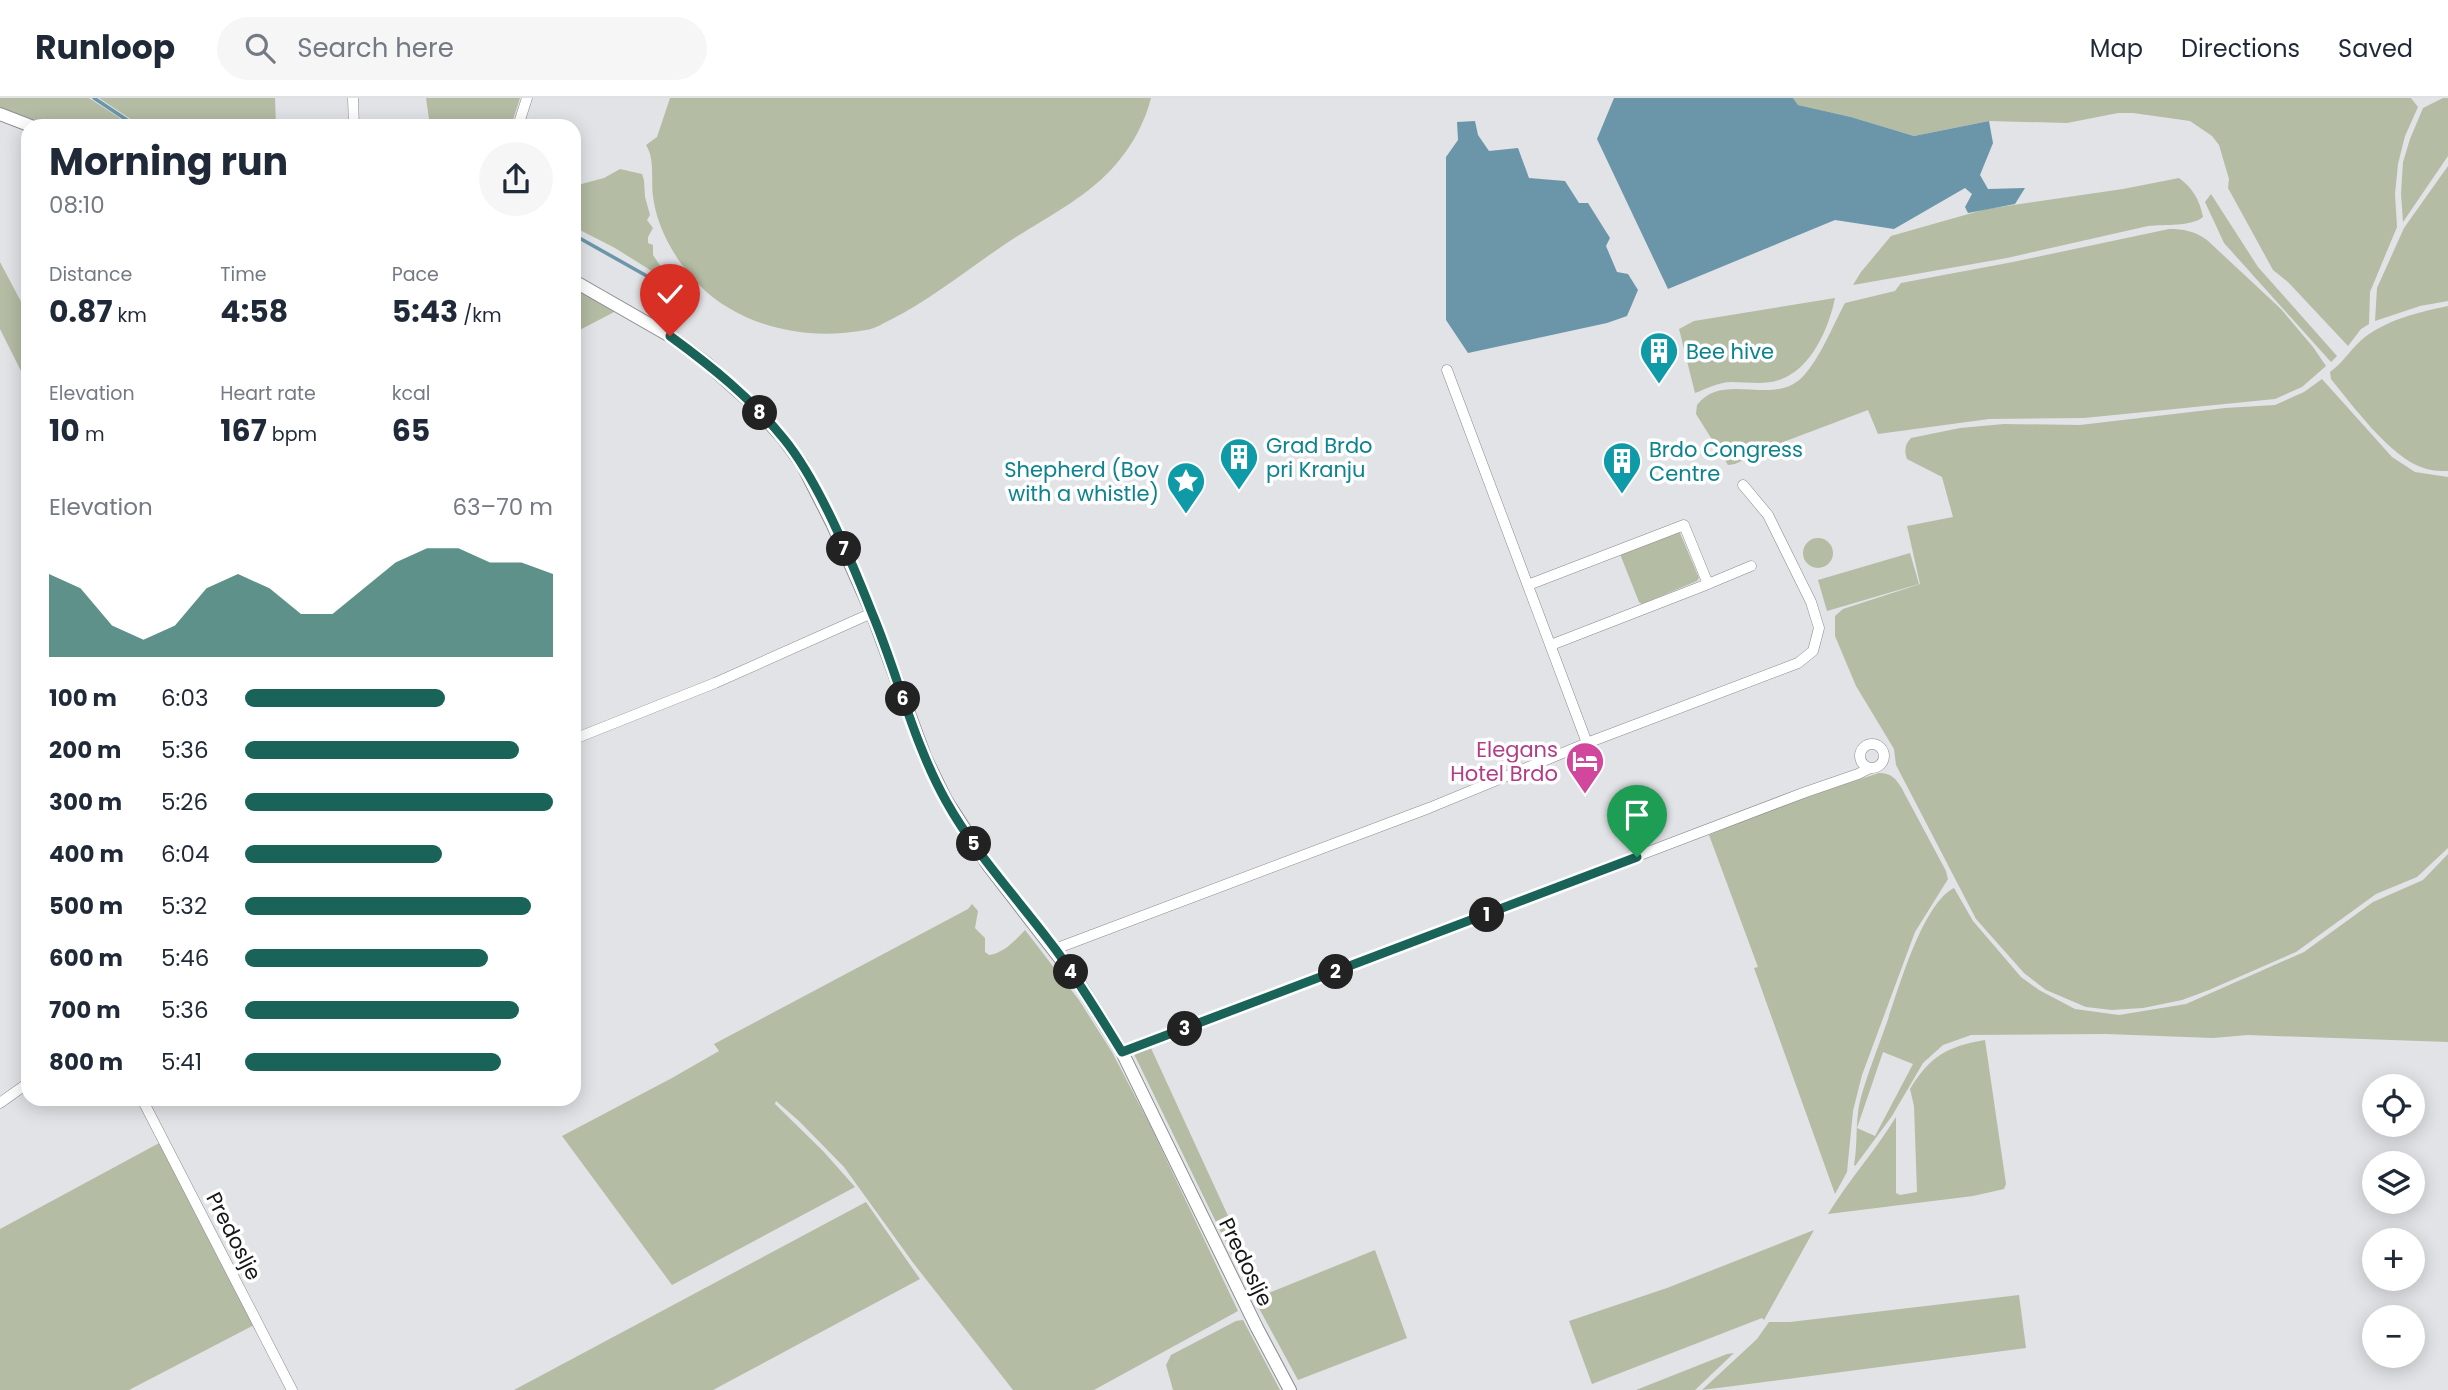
<!DOCTYPE html>
<html lang="en">
<head>
<meta charset="utf-8">
<style>
	:root { --surface:#fff; --page:#f6f6f7; --text:#1f2937; --muted:#747a83; --line:#e0e1e3; --accent:#1a6358 }
	body { margin:0; font-family:Poppins,sans-serif; background:var(--page); color:var(--text); height:100vh; display:flex; flex-direction:column; font-size:26px; white-space:nowrap }
	* { box-sizing:border-box; margin:0 }
	p { font-size:23px; color:var(--muted) }
	.icon { flex:none; width:38px; height:38px; fill:none; stroke:currentColor; stroke-width:2; stroke-linecap:round; stroke-linejoin:round }
	.map { position:relative; flex:1; overflow:hidden }
	.details { position:absolute; left:21px; top:21px; width:560px; height:987px; display:flex; flex-direction:column; background:var(--surface); border-radius:21px; box-shadow:0 4px 18px #0003 }
	.details>* { flex:none }
	.tools { position:absolute; left:2362px; top:976px; display:grid; gap:14px }
	.tools a { display:grid; place-items:center; width:63px; height:63px; border-radius:50%; background:var(--surface); box-shadow:0 4px 18px #0003; font-size:35px }
	.pin { position:absolute; display:grid; place-items:center; width:60px; height:60px; color:#fff; margin:-72px -30px; border-radius:50% 50% 50% 0; rotate:-45deg; box-shadow:0 0 7px #0007 }
	.pin .icon { rotate:45deg }
	.km { position:absolute; width:35px; height:35px; margin:-18px; border-radius:50%; background:#222; color:#fff; font-size:19px; line-height:35px; text-align:center }
	.round { display:grid; place-items:center; flex:none; width:74px; height:74px; border-radius:37px; background:var(--page) }
	.overview { display:flex; align-items:center; justify-content:space-between; height:119px; padding:0 28px }
	h1 { font-size:38px; font-weight:700; line-height:52px }
	.metrics { display:grid; grid-template-columns:repeat(3,1fr); gap:10px; height:119px; padding:7px 28px }
	.metrics div { display:grid; align-content:center }
	.metrics b { font-size:30px; font-weight:700 }
	.metrics small { font-size:19px; font-weight:400 }
	.metrics p { font-size:19px }
	.chart { height:196px; padding:14px 28px }
	.chart p { display:flex; justify-content:space-between }
	.chart svg { width:100%; height:126px; margin-top:7px; fill:var(--accent); opacity:.7 }
	ul { padding:0 28px; list-style:none; font-size:23px }
	li { display:grid; grid-template-columns:112px 84px 1fr; align-items:center; height:52px }
	li i { height:18px; border-radius:9px; background:var(--accent) }
	header { display:flex; align-items:center; gap:42px; box-sizing:border-box; height:98px; padding:0 35px; background:var(--surface); border-bottom:2px solid var(--line) }
	header strong { font-size:33px }
	nav { display:flex; gap:38px; margin-inline-start:auto; font-size:24px }
	.search { width:490px; height:63px; background:var(--page); display:flex; align-items:center; gap:18px; box-sizing:border-box; padding:0 24px; border-radius:38px; color:var(--muted); font-size:26px }
	.map>svg:first-child { display:block }
	.green { fill:#b4bca4; fill-rule:evenodd }
	.water { fill:#6b96a9 }
	.lines { fill:none; stroke-linecap:round; stroke-linejoin:round }
	.stream { stroke:#6b96a9; stroke-width:3.5 }
	.minor-casing { stroke:#898b8e; stroke-width:11 }
	.tertiary-casing { stroke:#898b8e; stroke-width:14 }
	.minor { stroke:#fff; stroke-width:10 }
	.tertiary { stroke:#fff; stroke-width:12 }
	.route-casing { stroke:#fff; stroke-width:14 }
	.route { stroke:#1a6358; stroke-width:9 }
	.labels { text-anchor:middle; dominant-baseline:central; stroke-width:7; stroke-linejoin:round; paint-order:stroke }
	.culture-label { font-size:21px; fill:#0d838f; stroke:#fff; text-anchor:start }
	.hotel-label { font-size:21px; fill:#b23c85; stroke:#fff; text-anchor:end }
	.street-label { font-size:21px; fill:#161617; stroke:#fff }
</style>
</head>
<body>
<header>
<strong>Runloop</strong>
<div class="search"><svg class="icon" aria-label="search" viewBox="0 0 24 24"><circle cx="10" cy="10" r="6"/><path d="M15 15l6 6"/></svg>Search here</div>
<nav><a>Map</a><a>Directions</a><a>Saved</a></nav>
</header>
<div class="map">
<svg width="2448" height="1292" viewBox="0 0 2448 1292">
	<rect width="100%" height="100%" fill="#e1e3e6"/>
	<!-- green -->
	<path class="green" d="M0,0H89L132,28H50L0,9Z
		M99,0H275L276,28H141Z
		M426,0H520L511,28H430Z
		M670,0H1151C1145,24 1133,46 1117,65C1086,102 1040,122 1001,149C964,174 930,202 890,222C882,226 874,231 866,232C811,242 754,232 710,197C682,174 657,134 653,98C651,80 655,61 646,47L657,39Z
		M1793,0H2411L2418,9L2405,38L2398,66L2395,96L2397,129L2370,194L2369,226L2361,231L2348,248L2288,184L2273,172L2228,90L2229,81L2219,47L2212,38L2190,23L2133,15H2118L2067,25L1989,23L1914,38L1851,19L1798,7Z
		M2443,0H2448V58L2403,124L2401,96L2403,64L2410,41L2423,10Z
		M2448,68V203L2420,208L2375,223L2377,190L2404,130Z
		M620,71L642,76L644,82L645,99L650,117L647,122L653,130L648,139V145L653,147V157L667,178L666,182L615,150L574,129V88L604,80Z
		M2179,80C2193,90 2200,103 2203,119C2191,129 2165,126 2148,128L2007,160L1853,187L1861,174L1891,138L1986,111L2123,91Z
		M2211,96L2258,169L2337,258L2331,264L2224,145L2205,104Z
		M2169,131C2183,131 2195,133 2207,142L2281,211L2313,249L2326,268L2302,289L2275,301L2084,320L1989,321L1878,336L1868,312L1778,346L1735,366L1728,367L1696,316L1697,307C1722,274 1768,306 1798,283C1817,268 1833,227 1845,205L1895,193L1901,185L2013,164Z
		M0,164L28,217V287L0,231Z
		M574,191L616,213L574,235V205L578,202L574,198Z
		M1835,200C1829,230 1811,272 1779,282C1764,287 1747,284 1731,284C1719,284 1706,291 1695,295L1679,231L1694,223Z
		M2448,208V373C2439,373 2430,373 2421,369C2390,358 2352,307 2331,281L2330,274C2344,264 2352,249 2365,239C2389,221 2420,214 2448,208Z
		M2322,281L2392,359L2415,374L2448,379V750L2417,779L2376,796L2296,854L2209,892L2182,902L2143,910L2112,912L2086,909L2046,892L2024,875L1976,821L1896,667L1894,651L1856,588L1835,538V518L1843,511L1920,486L1907,428L1953,419L1942,379L1907,361C1904,353 1905,346 1911,340L1960,330L2004,326L2080,327L2225,310L2275,307L2304,294Z
		M1677,433L1680,435L1699,480L1697,483L1642,506L1639,504L1620,456Z
		M1803 455a15 15 0 1 1 30 0a15 15 0 1 1-30 0Z
		M1910,455L1919,486L1827,513L1818,482Z
		M1879,675C1891,675 1895,680 1901,689L1946,773L1948,781L1915,834L1862,977L1853,1013L1847,1074L1835,1096L1754,870L1758,869L1709,737L1790,704Z
		M2448,756V944L2248,937L2213,940L2106,936L1971,937L1943,947L1923,965L1892,1018L1855,1068L1854,1067C1858,1046 1855,1024 1860,1003C1867,977 1877,952 1886,927C1898,893 1922,806 1954,790L1973,823L2021,879L2039,892L2075,911L2119,917L2186,906L2304,854L2373,804L2423,782ZM1883,954L1913,966L1875,1038L1857,1030Z
		M972,806L978,813L975,830L985,840V854L989,857C1003,855 1015,843 1025,832L1079,902L1112,954L1150,1027L1238,1213L1094,1292H1013L914,1166L844,1069L799,1023L776,1003L775,1006L823,1053L855,1089L672,1187L562,1038L672,980L719,953L714,946L968,811Z
		M1985,942L2006,1086L2004,1091L1973,1098L1828,1116C1849,1082 1875,1053 1896,1019V1095L1900,1097L1917,1094L1914,1008L1910,991C1930,958 1948,948 1985,942Z
		M1150,948L1246,1157L1235,1163L1134,956Z
		M161,1044L256,1226L129,1292H0V1131Z
		M866,1104L920,1181L713,1292H514Z
		M1814,1132L1764,1222L1762,1220L1592,1286L1569,1223L1667,1190Z
		M1375,1152L1407,1240L1298,1282L1254,1201Z
		M2019,1197L2026,1250L1702,1292L1757,1241L1769,1224H1790Z
		M1243,1222L1280,1292H1173L1166,1267L1171,1257L1236,1223Z
		M1734,1255L1695,1292H1636L1727,1256Z"/>
	<!-- water -->
	<path class="water" d="M1614,0H1793L1798,7L1851,19L1914,38L1989,23L1993,45L1980,77L1988,91L2025,90L2015,106L1968,115L1965,109L1972,96L1965,90L1894,131L1835,122L1668,191L1597,41Z
		M1475,23L1478,37L1489,53L1518,50L1529,80L1565,83L1579,105H1588L1610,140L1606,148L1617,174L1628,176L1638,192L1627,218L1607,225L1468,255L1446,222V59L1458,42L1457,24Z"/>
	<g class="lines">
		<!-- stream -->
		<path class="stream" d="M94,0L136,28
			M574,137L677,195"/>
		<!-- minor casing -->
		<g class="minor-casing">
			<path id="minor" d="M353,0L354,28
				M518,28L527,0
				M1447,272L1587,645
				M1708,486L1751,468
				M1528,487L1684,427L1708,486L1551,547
				M574,641L715,585L872,515
				M1860 658a12 12 0 1 1 24 0a12 12 0 1 1-24 0Z
				M1055,851L1429,710L1587,645L1798,565L1813,553L1819,530L1811,504L1768,417L1743,387
				M1122,954L1803,695L1858,676L1870,670
				M142,1001L292,1292
				M0,1005L28,985"/>
		</g>
		<!-- tertiary casing -->
		<g class="tertiary-casing">
			<path id="tertiary" d="M0,16L31,28
				M574,183L670,238L705,264L750,304L783,340L802,366L832,425L872,515L925,659L946,702L988,767L1079,885L1122,954L1257,1230L1290,1292"/>
		</g>
		<!-- minor -->
		<use href="#minor" class="minor"/>
		<!-- tertiary -->
		<use href="#tertiary" class="tertiary"/>
	</g>
	<g class="lines">
		<!-- route casing -->
		<g class="route-casing">
			<path id="route" d="M670,238C711,268 751,300 784,341C819,384 851,462 872,515C898,577 913,644 946,703C976,757 1019,802 1056,852C1080,885 1101,920 1122,954L1637,759"/>
		</g>
		<!-- route -->
		<use href="#route" class="route"/>
	</g>
	<!-- icons -->
	<defs>
		<g id="building-pin" transform="scale(2.0125)"><path d="M0 17L-7.5 6A9.5 9.5 0 1 1 7.5 6Z" fill="#0f9aa8" stroke="#fff"/><path d="M-4-6H4V6H1V3H-1V6H-4ZM-2.5-4.3h1.7v1.8h-1.7ZM.8-4.3h1.7v1.8H.8ZM-2.5-1h1.7V.8h-1.7ZM.8-1h1.7V.8H.8Z" fill="#fff"/></g>
		<g id="sight-pin" transform="scale(2.0125)"><path d="M0 17L-7.5 6A9.5 9.5 0 1 1 7.5 6Z" fill="#0f9aa8" stroke="#fff"/><path d="M0-6L1.8-2.2L6-1.7L2.9 1.2L3.7 5.4L0 3.3L-3.7 5.4L-2.9 1.2L-6-1.7L-1.8-2.2Z" fill="#fff"/></g>
		<g id="hotel-pin" transform="scale(2.0125)"><path d="M0 17L-7.5 6A9.5 9.5 0 1 1 7.5 6Z" fill="#d1479c" stroke="#fff"/><path d="M-6-4.5h1.5V1H6V5H4.5V3h-9V5H-6ZM-4 0a1.8 1.8 0 1 1 3.6 0ZM.5 0V-2.5h3Q6-2.5 6 0Z" fill="#fff"/></g>
	</defs>
	<g fill-rule="evenodd">
		<use href="#building-pin" x="1659" y="253"/>
		<use href="#building-pin" x="1239" y="359"/>
		<use href="#building-pin" x="1622" y="363"/>
		<use href="#sight-pin" x="1186" y="383"/>
		<use href="#hotel-pin" x="1585" y="663"/>
	</g>
	<g class="labels">
		<!-- culture labels -->
		<g class="culture-label">
			<text x="1686" y="253">Bee hive</text>
			<text x="1266" y="347">Grad Brdo<tspan x="1266" dy="24">pri Kranju</tspan></text>
			<text x="1649" y="351">Brdo Congress<tspan x="1649" dy="24">Centre</tspan></text>
			<text x="1159" y="371" text-anchor="end">Shepherd (Boy<tspan x="1159" dy="24">with a whistle)</tspan></text>
		</g>
		<!-- hotel labels -->
		<g class="hotel-label">
			<text x="1558" y="651">Elegans<tspan x="1558" dy="24">Hotel Brdo</tspan></text>
		</g>
		<!-- street labels -->
		<g class="street-label">
			<text transform="translate(234 1138) rotate(63)">Predoslje</text>
			<text transform="translate(1246 1164) rotate(64)">Predoslje</text>
		</g>
	</g>
</svg>
<div class="tools">
<a><svg class="icon" aria-label="locate" viewBox="0 0 24 24"><circle cx="12" cy="12" r="6"/><path d="M12 2v4M12 18v4M2 12h4M18 12h4"/></svg></a>
<a><svg class="icon" aria-label="layers" viewBox="0 0 24 24"><path d="M12 4l9 5-9 5-9-5zM3 14l9 5 9-5"/></svg></a>
<a>+</a>
<a>−</a>
</div>
<div class="pin" style="left:1637px;top:759px;background:#1e9e55"><svg class="icon" aria-label="arrive" viewBox="0 0 24 24"><path d="M6 21V4h12l-3 4 3 4H6"/></svg></div>
<div class="pin" style="left:670px;top:238px;background:#d93025"><svg class="icon" aria-label="check" viewBox="0 0 24 24"><path d="M5 12l5 5 9-10"/></svg></div>
<b class="km" style="left:1487px;top:817px">1</b>
<b class="km" style="left:1336px;top:874px">2</b>
<b class="km" style="left:1185px;top:931px">3</b>
<b class="km" style="left:1071px;top:874px">4</b>
<b class="km" style="left:974px;top:746px">5</b>
<b class="km" style="left:903px;top:601px">6</b>
<b class="km" style="left:844px;top:451px">7</b>
<b class="km" style="left:760px;top:315px">8</b>
<section class="details">
<div class="overview"><div><h1>Morning run</h1><p>08:10</p></div><a class="round"><svg class="icon" aria-label="share" viewBox="0 0 24 24"><path d="M12 15V3M7 8l5-5 5 5M5 13v7h14v-7"/></svg></a></div>
<div class="metrics">
<div><p>Distance</p><b>0.87<small> km</small></b></div>
<div><p>Time</p><b>4:58</b></div>
<div><p>Pace</p><b>5:43<small> /km</small></b></div>
</div>
<div class="metrics">
<div><p>Elevation</p><b>10<small> m</small></b></div>
<div><p>Heart rate</p><b>167<small> bpm</small></b></div>
<div><p>kcal</p><b>65</b></div>
</div>
<div class="chart"><p><span>Elevation</span>63–70 m</p>
<svg viewBox="0 0 160 44" preserveAspectRatio="none"><path d="M0 44V15L10 20L20 33L30 38L40 33L50 20L60 15L70 20L80 29L90 29L100 20L110 11L120 6L130 6L140 11L150 11L160 15V44z"/></svg>
</div>
<ul>
<li><b>100 m</b>6:03<i style="width:65%"></i></li>
<li><b>200 m</b>5:36<i style="width:89%"></i></li>
<li><b>300 m</b>5:26<i style="width:100%"></i></li>
<li><b>400 m</b>6:04<i style="width:64%"></i></li>
<li><b>500 m</b>5:32<i style="width:93%"></i></li>
<li><b>600 m</b>5:46<i style="width:79%"></i></li>
<li><b>700 m</b>5:36<i style="width:89%"></i></li>
<li><b>800 m</b>5:41<i style="width:83%"></i></li>
</ul>
</section>
</div>
</body>
</html>
